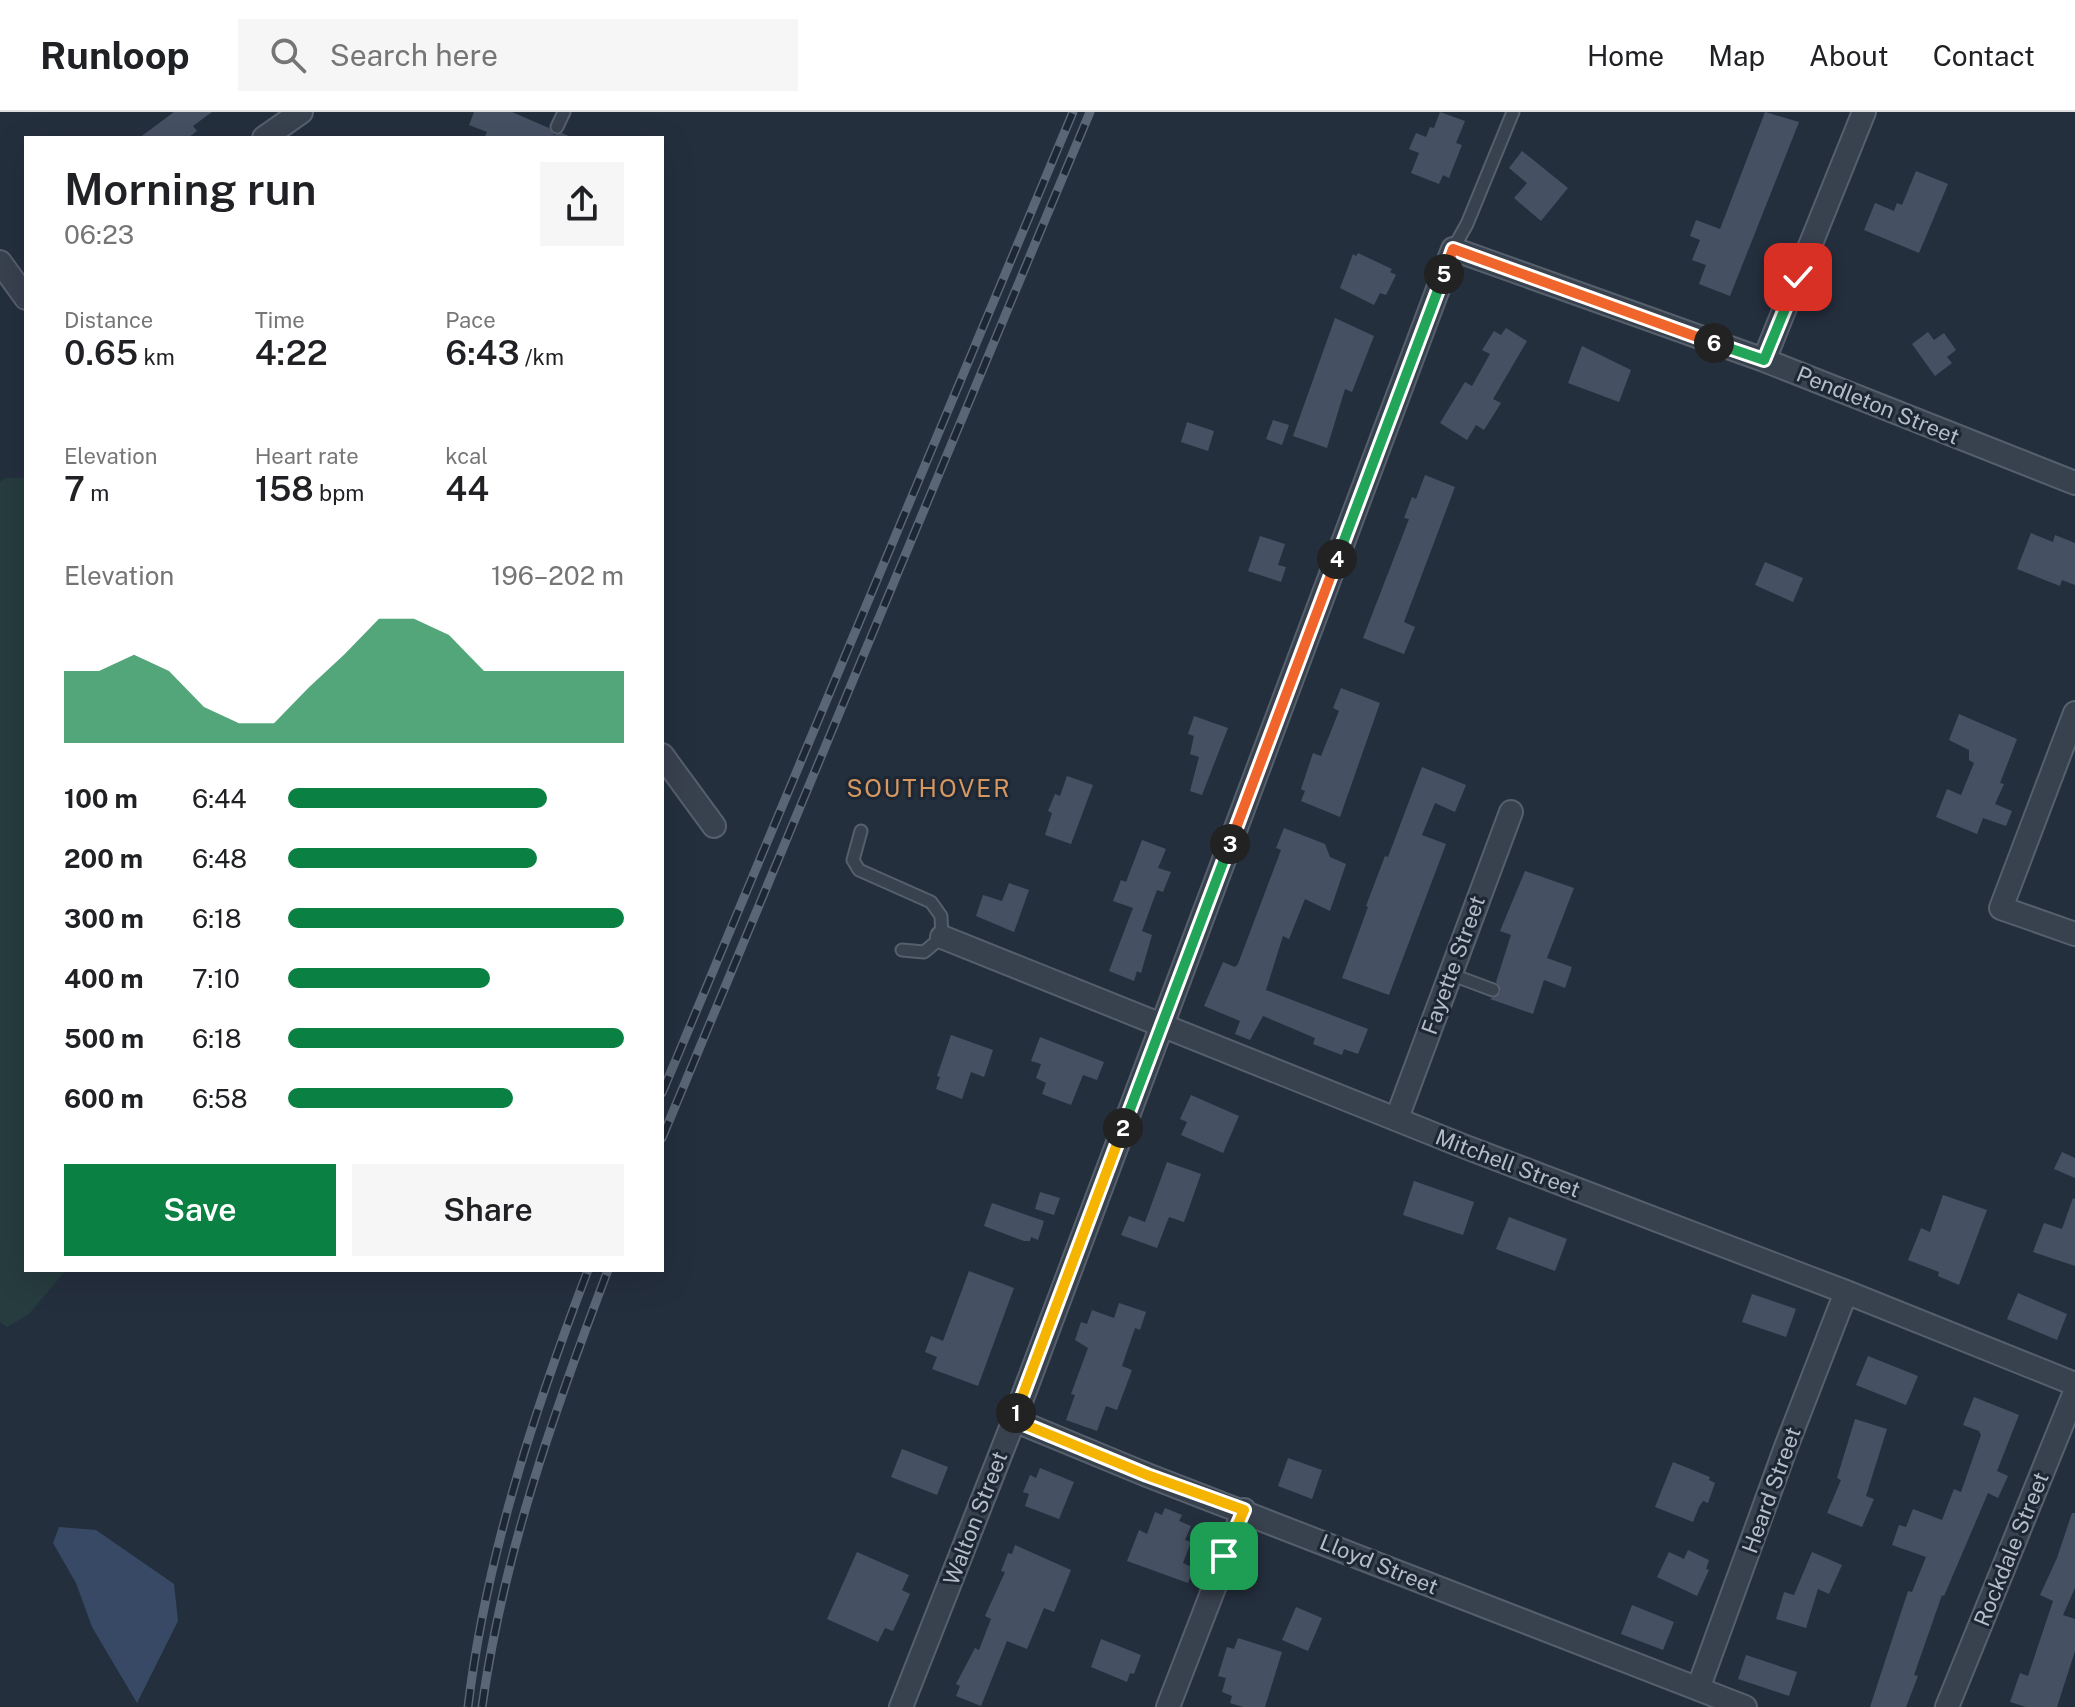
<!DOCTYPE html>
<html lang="en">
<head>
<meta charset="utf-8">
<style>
	:root { --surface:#fff; --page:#f6f6f6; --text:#202124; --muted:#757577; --line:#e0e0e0; --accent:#0b8043 }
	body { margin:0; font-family:"Public Sans",sans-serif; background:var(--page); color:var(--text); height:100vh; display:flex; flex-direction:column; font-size:30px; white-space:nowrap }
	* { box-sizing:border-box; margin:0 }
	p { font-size:26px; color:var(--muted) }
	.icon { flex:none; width:44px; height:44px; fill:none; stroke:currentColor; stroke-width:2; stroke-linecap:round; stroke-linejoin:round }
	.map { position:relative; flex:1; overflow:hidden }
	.drawer { position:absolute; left:24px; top:24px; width:640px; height:1136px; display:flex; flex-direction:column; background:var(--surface); border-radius:0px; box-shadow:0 8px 32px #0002 }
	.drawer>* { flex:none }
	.pin { position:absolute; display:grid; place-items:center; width:68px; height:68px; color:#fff; margin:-34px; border-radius:16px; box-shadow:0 4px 12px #0006 }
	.km { position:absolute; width:40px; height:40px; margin:-20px; border-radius:50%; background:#222; color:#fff; font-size:22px; line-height:40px; text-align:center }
	.round { display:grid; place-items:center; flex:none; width:84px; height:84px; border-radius:0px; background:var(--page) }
	.overview { display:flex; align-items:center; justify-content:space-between; height:136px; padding:0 40px }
	h1 { font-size:44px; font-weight:600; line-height:60px }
	.stats { display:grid; grid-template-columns:repeat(3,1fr); gap:12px; height:136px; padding:8px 40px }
	.stats div { display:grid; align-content:center }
	.stats b { font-size:34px; font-weight:600 }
	.stats small { font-size:22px; font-weight:400 }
	.stats p { font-size:22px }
	.chart { height:224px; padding:16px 40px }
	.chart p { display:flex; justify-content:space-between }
	.chart svg { width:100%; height:144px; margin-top:8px; fill:var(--accent); opacity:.7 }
	.button { display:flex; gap:16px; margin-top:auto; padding:16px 40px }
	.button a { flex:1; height:92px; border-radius:0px; background:var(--accent); color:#fff; font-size:32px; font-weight:600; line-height:92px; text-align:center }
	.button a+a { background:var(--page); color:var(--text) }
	ul { padding:0 40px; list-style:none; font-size:26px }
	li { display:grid; grid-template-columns:128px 96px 1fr; align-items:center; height:60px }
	li i { height:20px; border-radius:10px; background:var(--accent) }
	header { display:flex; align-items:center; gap:48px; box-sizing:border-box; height:112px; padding:0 40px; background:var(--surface); border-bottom:2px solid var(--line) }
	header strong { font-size:38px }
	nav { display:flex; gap:44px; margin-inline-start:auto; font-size:28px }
	.search { width:560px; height:72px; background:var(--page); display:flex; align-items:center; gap:20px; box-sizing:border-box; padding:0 28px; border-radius:0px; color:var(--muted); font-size:30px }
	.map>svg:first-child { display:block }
	.green { fill:#263c3f }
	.water { fill:#384965 }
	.building { fill:#455062 }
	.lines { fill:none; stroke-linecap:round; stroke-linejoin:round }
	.lane-casing { stroke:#565f6c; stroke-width:15 }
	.street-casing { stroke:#565f6c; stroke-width:26 }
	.lane { stroke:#38414e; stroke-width:11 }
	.street { stroke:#38414e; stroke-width:22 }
	.rail-casing { stroke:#5a6575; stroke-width:9 }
	.rail { stroke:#1d2633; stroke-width:6; stroke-dasharray:18; stroke-linecap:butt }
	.split-1-casing { stroke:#fff; stroke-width:16 }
	.split-2-casing { stroke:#fff; stroke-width:16 }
	.split-3-casing { stroke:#fff; stroke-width:16 }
	.split-4-casing { stroke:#fff; stroke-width:16 }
	.split-5-casing { stroke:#fff; stroke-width:16 }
	.split-6-casing { stroke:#fff; stroke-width:16 }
	.split-7-casing { stroke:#fff; stroke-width:16 }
	.split-1 { stroke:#f5b400; stroke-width:10 }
	.split-2 { stroke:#f5b400; stroke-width:10 }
	.split-3 { stroke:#22a559; stroke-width:10 }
	.split-4 { stroke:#f0652b; stroke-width:10 }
	.split-5 { stroke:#22a559; stroke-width:10 }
	.split-6 { stroke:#f0652b; stroke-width:10 }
	.split-7 { stroke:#22a559; stroke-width:10 }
	.labels { text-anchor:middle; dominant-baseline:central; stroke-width:6; stroke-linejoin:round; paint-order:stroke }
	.street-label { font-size:22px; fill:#b4bcc9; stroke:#1d2633 }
	.neighbourhood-label { font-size:24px; letter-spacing:2px; fill:#d59863; stroke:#1d2633 }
</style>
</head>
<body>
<header>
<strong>Runloop</strong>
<div class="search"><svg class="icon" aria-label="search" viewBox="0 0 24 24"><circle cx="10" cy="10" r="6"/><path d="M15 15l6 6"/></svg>Search here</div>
<nav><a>Home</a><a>Map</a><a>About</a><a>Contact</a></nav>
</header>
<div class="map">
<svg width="2075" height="1595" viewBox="0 0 2075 1595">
	<rect width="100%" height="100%" fill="#242f3e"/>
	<!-- green -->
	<path class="green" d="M5,366H26V1158H66L29,1202L7,1215L0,1210V370Z"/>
	<!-- water -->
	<path class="water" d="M59,1415L96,1418L174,1472L178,1509L137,1591L92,1515L76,1471L53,1431Z"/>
	<!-- building -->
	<path class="building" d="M174,0H212L193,14L197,19L188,26H139Z
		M474,0H512L549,16L554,23L562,21L573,26H484L487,20L469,13Z
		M1440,0L1465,9L1456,31L1462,33L1449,66L1443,63L1439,72L1411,61L1419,41L1409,37L1416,21L1426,25L1430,15L1434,16Z
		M1765,0L1799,10L1730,184L1699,172L1706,153L1692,148L1700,128L1690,124L1696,108L1720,117Z
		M1522,39L1568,76L1541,109L1514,86L1527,71L1509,56Z
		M1916,59L1948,72L1919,141L1864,118L1875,91L1894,99L1897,91L1902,93Z
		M1358,141L1392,157L1390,160L1396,163L1386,183L1380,181L1374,193L1340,176L1353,142L1356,144Z
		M1335,206L1374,224L1352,280L1345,277L1327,336L1293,324Z
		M1506,216L1527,229L1493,287L1501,291L1484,318L1476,313L1467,328L1440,311L1465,270L1472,274L1490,242L1482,238L1494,219L1501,223Z
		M1928,220L1934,228L1944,221L1956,238L1947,245L1952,251L1935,264L1912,232Z
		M1582,234L1631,258L1619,290L1568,271Z
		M1273,308L1289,313L1282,333L1266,327Z
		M1187,310L1214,319L1208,339L1181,330Z
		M1425,363L1455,375L1404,510L1415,515L1404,542L1363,526L1409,407L1404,406L1412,385L1416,387Z
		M2031,421L2053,430L2055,423L2075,431V473L2062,468L2060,474L2017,457Z
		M1260,424L1285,432L1278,453L1286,455L1281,470L1248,459Z
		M1765,450L1803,466L1793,490L1755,473Z
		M1341,576L1380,591L1340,705L1301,689L1305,679L1301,677L1313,641L1321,644L1339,599L1333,596Z
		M1959,602L2017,627L2000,671L2004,672L1995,692L2012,699L2006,714L1983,706L1977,722L1936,705L1947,677L1961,683L1974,651L1969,648V638L1949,628Z
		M1194,604L1228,616L1202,683L1190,679L1199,645L1190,642L1194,624L1188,622Z
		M1422,655L1466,673L1455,700L1435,691L1422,723L1446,732L1389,883L1342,866L1368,795L1366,794L1385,744L1388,745Z
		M1067,664L1093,673L1071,732L1045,723L1052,701L1048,699L1055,682L1060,684Z
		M1284,716L1325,732L1330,745L1346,752L1330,799L1305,787L1289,827L1283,824L1266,878L1368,917L1358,942L1344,937L1342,943L1313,932L1315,926L1263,904L1250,928L1235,922L1240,909L1204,894L1223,850L1235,855L1238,852L1281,738L1276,736Z
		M1142,728L1166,737L1158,756L1171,760L1163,780L1157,778L1142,819L1152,823L1141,861L1137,859L1134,869L1109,859L1133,796L1113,789L1121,768L1126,770Z
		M1525,759L1574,776L1547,846L1572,855L1565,876L1544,868L1533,902L1490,887L1501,880L1496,870L1511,823L1500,819Z
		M1009,771L1029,778L1014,820L976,804L983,783L1002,789Z
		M951,923L993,938L984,965L971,960L962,987L936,977L940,965L937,964Z
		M1040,925L1104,950L1097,968L1083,963L1071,993L1042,982L1046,971L1036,966L1041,952L1031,949Z
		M1191,983L1239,1004L1223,1041L1181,1023L1187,1010L1180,1007Z
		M2062,1040L2075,1046V1066L2054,1057Z
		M1167,1050L1201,1062L1184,1110L1169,1105L1157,1136L1121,1123L1129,1104L1145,1110Z
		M1414,1069L1474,1090L1463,1123L1403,1103Z
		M1040,1080L1060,1086L1054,1103L1035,1097Z
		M1943,1083L1987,1098L1959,1173L1938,1164L1939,1160L1908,1148L1921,1116L1930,1120Z
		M2073,1086L2075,1087V1154L2033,1140L2044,1111L2062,1117Z
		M992,1091L1044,1109L1038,1128L1031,1125L1030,1129H1024L984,1114Z
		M1509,1105L1567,1127L1555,1159L1496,1137Z
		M969,1159L1014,1176L978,1274L932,1257L937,1245L925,1240L931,1224L943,1229Z
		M2018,1181L2067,1202L2057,1228L2007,1207Z
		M1752,1182L1796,1197L1786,1225L1742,1210Z
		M1119,1191L1146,1200L1140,1218L1135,1216L1122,1254L1132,1258L1117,1298L1106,1294L1097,1319L1066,1308L1075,1283L1071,1282L1088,1236L1075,1228L1081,1210L1087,1212L1092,1198L1114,1206Z
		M1868,1244L1918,1264L1906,1293L1856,1273Z
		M1974,1285L2019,1303L1997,1359L2008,1364L1998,1386L1988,1381L1944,1484L1942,1483L1914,1563L1918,1564L1906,1595H1870L1908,1479L1912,1480L1926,1445L1892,1433L1899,1413L1906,1415L1913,1397L1942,1408L1954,1377L1961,1380L1981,1323L1979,1319L1963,1313Z
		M1855,1307L1887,1317L1866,1384L1874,1387L1862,1415L1827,1401L1841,1368L1837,1366Z
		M902,1337L948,1355L937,1383L891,1365Z
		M1288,1346L1322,1358L1312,1387L1278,1374Z
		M1673,1350L1710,1365L1709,1368L1715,1371L1708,1391L1703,1389L1699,1395L1693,1410L1655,1395Z
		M1040,1356L1074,1370L1059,1407L1025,1394L1029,1382L1023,1380L1030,1363L1036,1366Z
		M1165,1396L1182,1403L1179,1409L1191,1414L1185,1428L1191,1430L1183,1451L1194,1456L1188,1471L1127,1449L1139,1418L1147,1422L1155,1400L1162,1403Z
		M2072,1401H2075V1476L2063,1503L2075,1507V1539L2057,1595H2026L2010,1590L2020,1561L2028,1564L2053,1489L2040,1483L2057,1446Z
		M1015,1433L1071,1458L1054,1500L1044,1496L1027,1537L1007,1529L981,1594L956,1584L960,1574L956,1572L975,1536L979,1538L991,1507L985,1504L1005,1460L1001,1459L1008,1441L1012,1442Z
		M1688,1438L1709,1448L1706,1457L1709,1458L1697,1484L1657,1465L1669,1440L1684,1447Z
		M857,1440L909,1463L902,1478L910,1482L893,1519L885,1516L878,1530L827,1507Z
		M1812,1440L1842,1453L1829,1482L1818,1477L1806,1516L1776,1507L1784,1480L1794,1483Z
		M1632,1493L1674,1510L1663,1538L1621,1522Z
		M1296,1495L1322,1506L1308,1539L1282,1528Z
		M1238,1526L1282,1540L1265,1595H1243L1230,1591L1232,1584L1222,1580L1226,1566L1218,1564L1227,1535L1234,1537Z
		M1101,1527L1141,1543L1134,1562L1130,1561L1127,1570L1091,1555Z
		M1746,1543L1797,1560L1789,1584L1738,1567Z"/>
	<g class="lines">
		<!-- lane casing -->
		<g class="lane-casing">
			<path id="lane" d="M557,15L564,0
				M1453,137L1467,112L1513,0
				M861,719L853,748L859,758L931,790L941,804L942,825L924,840L902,838
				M1450,862L1493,878"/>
		</g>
		<!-- street casing -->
		<g class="street-casing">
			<path id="street" d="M264,26L301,0
				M0,150L26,186
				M1764,248L1864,0
				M2075,601L2001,796L2075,822
				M662,643L714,714
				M942,825L1463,1034L1846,1180L2075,1272
				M1397,1006L1511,700
				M1014,1308L1147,1363L1745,1595
				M1698,1577L1786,1335L1846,1180
				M901,1595L1014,1308L1453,137L1764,248L2075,371
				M1168,1595L1244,1398
				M1947,1595L2075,1280"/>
		</g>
		<!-- lane -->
		<use href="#lane" class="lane"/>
		<!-- street -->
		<use href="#street" class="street"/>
		<!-- rail casing -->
		<g class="rail-casing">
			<path id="rail" d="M662,981L1073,0
				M662,1026L1090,0
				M468,1595C486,1444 534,1300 588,1158
				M482,1595C503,1443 554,1300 608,1158"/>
		</g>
		<!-- rail -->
		<use href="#rail" class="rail"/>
	</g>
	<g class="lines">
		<!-- split-1 casing -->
		<g class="split-1-casing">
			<path id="split-1" d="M1016,1301L1014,1308L1147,1363L1244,1398L1224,1444"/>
		</g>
		<!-- split-2 casing -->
		<g class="split-2-casing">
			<path id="split-2" d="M1016,1301L1123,1016"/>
		</g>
		<!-- split-3 casing -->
		<g class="split-3-casing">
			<path id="split-3" d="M1123,1016L1230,732"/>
		</g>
		<!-- split-4 casing -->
		<g class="split-4-casing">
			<path id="split-4" d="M1230,732L1337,447"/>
		</g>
		<!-- split-5 casing -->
		<g class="split-5-casing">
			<path id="split-5" d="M1337,447L1444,162"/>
		</g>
		<!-- split-6 casing -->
		<g class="split-6-casing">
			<path id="split-6" d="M1444,162L1453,137L1714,231"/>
		</g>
		<!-- split-7 casing -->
		<g class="split-7-casing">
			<path id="split-7" d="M1714,231L1764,248L1798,165"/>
		</g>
		<!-- split-1 -->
		<use href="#split-1" class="split-1"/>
		<!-- split-2 -->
		<use href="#split-2" class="split-2"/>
		<!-- split-3 -->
		<use href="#split-3" class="split-3"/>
		<!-- split-4 -->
		<use href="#split-4" class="split-4"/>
		<!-- split-5 -->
		<use href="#split-5" class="split-5"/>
		<!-- split-6 -->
		<use href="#split-6" class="split-6"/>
		<!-- split-7 -->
		<use href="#split-7" class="split-7"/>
	</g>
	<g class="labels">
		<!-- street labels -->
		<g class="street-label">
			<text transform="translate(1878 293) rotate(22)">Pendleton Street</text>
			<text transform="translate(1453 853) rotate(-70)">Fayette Street</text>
			<text transform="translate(1508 1051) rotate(21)">Mitchell Street</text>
			<text transform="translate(1771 1378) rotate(-70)">Heard Street</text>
			<text transform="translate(975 1406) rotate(-69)">Walton Street</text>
			<text transform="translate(2011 1437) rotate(-68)">Rockdale Street</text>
			<text transform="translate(1379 1452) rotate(22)">Lloyd Street</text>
		</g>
		<!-- neighbourhood labels -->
		<g class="neighbourhood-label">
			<text x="929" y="676">SOUTHOVER</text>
		</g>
	</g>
</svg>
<div class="pin" style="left:1224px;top:1444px;background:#1e9e55"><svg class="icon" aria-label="arrive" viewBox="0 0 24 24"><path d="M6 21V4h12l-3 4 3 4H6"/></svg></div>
<div class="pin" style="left:1798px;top:165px;background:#d93025"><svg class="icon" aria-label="check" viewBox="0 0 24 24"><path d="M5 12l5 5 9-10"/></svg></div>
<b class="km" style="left:1016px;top:1301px">1</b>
<b class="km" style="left:1123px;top:1016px">2</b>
<b class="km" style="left:1230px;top:732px">3</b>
<b class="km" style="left:1337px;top:447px">4</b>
<b class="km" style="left:1444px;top:162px">5</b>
<b class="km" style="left:1714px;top:231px">6</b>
<section class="drawer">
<div class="overview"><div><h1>Morning run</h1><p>06:23</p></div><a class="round"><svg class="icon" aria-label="share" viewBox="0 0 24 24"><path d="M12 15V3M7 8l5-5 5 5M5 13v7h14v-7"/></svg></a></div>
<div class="stats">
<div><p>Distance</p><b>0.65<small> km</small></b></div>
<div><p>Time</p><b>4:22</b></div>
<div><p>Pace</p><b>6:43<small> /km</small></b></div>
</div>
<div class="stats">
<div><p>Elevation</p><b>7<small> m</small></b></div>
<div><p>Heart rate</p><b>158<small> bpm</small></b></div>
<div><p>kcal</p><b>44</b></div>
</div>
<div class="chart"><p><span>Elevation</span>196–202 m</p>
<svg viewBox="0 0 160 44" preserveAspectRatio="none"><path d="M0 44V22L10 22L20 17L30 22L40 33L50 38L60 38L70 27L80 17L90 6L100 6L110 11L120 22L130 22L140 22L150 22L160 22V44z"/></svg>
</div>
<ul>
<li><b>100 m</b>6:44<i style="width:77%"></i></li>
<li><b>200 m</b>6:48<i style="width:74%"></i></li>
<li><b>300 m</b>6:18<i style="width:100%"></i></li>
<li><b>400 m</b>7:10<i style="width:60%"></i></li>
<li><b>500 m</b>6:18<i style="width:100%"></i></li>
<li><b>600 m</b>6:58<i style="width:67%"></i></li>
</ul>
<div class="button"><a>Save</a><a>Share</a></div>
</section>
</div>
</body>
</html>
